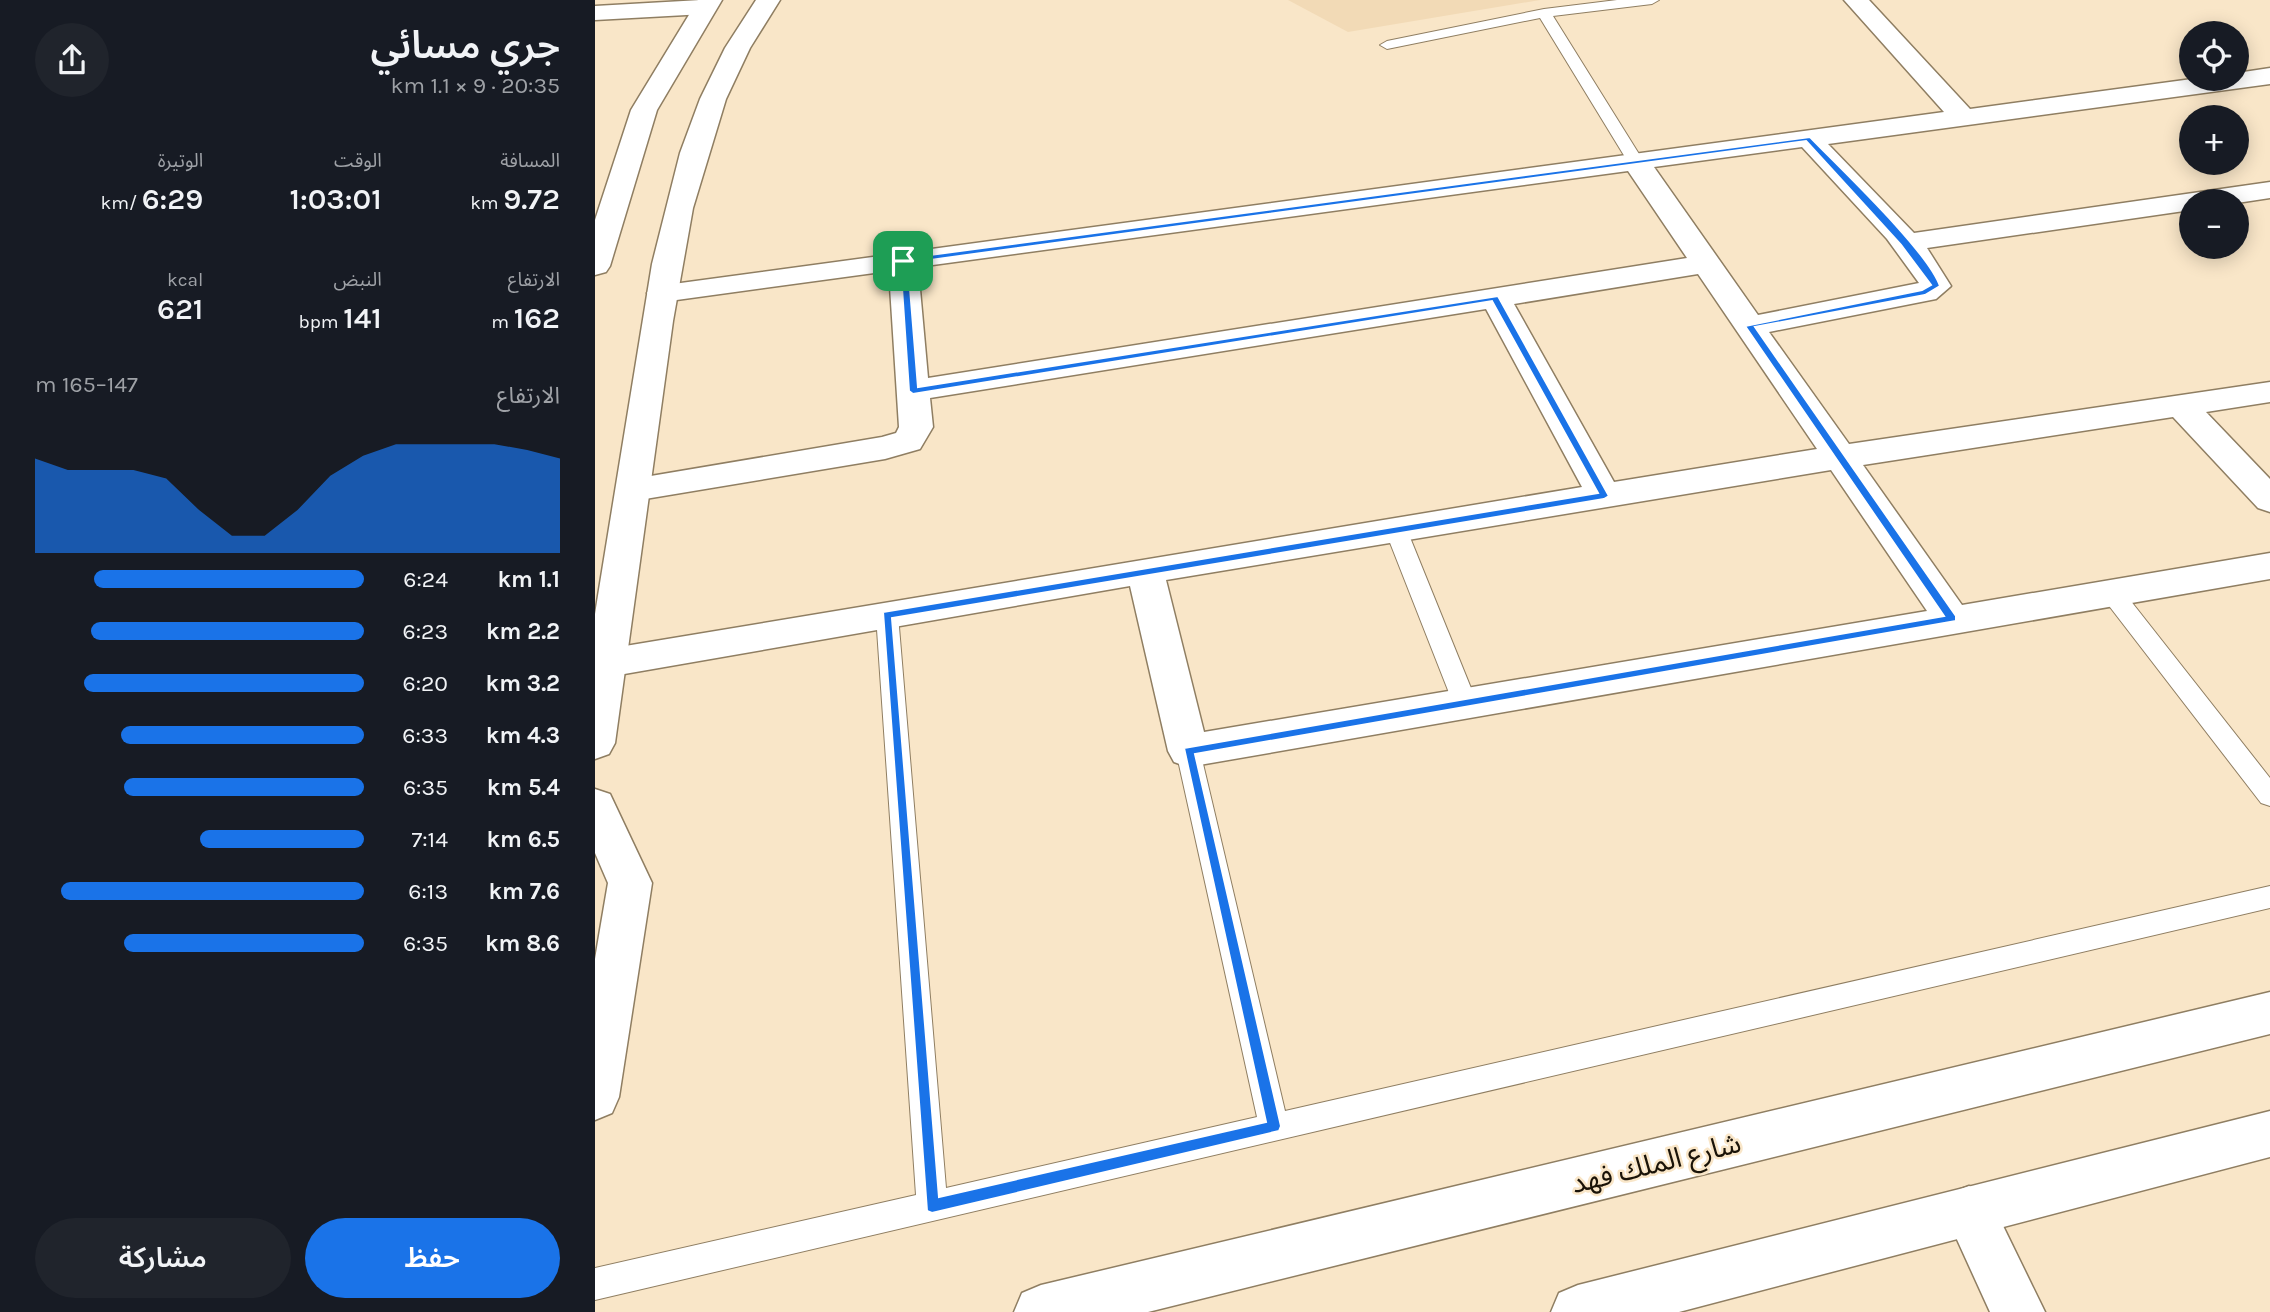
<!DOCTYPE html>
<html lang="ar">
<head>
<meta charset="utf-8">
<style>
	:root { --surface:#171b24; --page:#20242c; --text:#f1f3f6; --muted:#9ea1a6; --accent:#1a73e8 }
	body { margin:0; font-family:Karla,"Noto Sans Arabic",sans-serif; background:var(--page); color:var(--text); direction:rtl; height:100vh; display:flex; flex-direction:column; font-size:26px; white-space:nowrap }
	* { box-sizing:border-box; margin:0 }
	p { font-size:23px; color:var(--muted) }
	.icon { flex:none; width:38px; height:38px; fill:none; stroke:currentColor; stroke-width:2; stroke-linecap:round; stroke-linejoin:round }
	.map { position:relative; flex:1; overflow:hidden; direction:ltr }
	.drawer { display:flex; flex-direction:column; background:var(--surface); width:595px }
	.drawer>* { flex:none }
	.tools { position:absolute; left:1584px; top:21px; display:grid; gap:14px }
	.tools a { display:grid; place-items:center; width:70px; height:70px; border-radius:50%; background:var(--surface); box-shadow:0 4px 18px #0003; font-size:35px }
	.pin { position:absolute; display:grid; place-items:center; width:60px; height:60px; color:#fff; margin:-30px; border-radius:14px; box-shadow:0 4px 10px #0006 }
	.round { display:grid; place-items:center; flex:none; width:74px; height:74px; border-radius:37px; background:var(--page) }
	.summary { display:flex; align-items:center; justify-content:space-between; height:119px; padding:0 35px }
	h1 { font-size:38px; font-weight:600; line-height:52px }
	.figures { display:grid; grid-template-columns:repeat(3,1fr); gap:10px; height:119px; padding:7px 35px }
	.figures div { display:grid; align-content:center }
	.figures b { font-size:30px; font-weight:600 }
	.figures small { font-size:19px; font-weight:400 }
	.figures p { font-size:19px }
	.chart { height:196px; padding:14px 35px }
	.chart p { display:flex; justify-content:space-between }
	.chart svg { width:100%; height:126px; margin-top:7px; fill:var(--accent); opacity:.7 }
	.primary-button { display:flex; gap:14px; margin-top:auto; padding:14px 35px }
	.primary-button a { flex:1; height:80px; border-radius:42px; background:var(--accent); color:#fff; font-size:28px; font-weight:600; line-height:80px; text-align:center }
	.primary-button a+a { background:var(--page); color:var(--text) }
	ul { padding:0 35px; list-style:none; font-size:23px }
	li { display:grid; grid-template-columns:112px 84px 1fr; align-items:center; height:52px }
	li i { height:18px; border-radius:9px; background:var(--accent) }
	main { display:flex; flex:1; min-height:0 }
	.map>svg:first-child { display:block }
	.built { fill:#f2dab6 }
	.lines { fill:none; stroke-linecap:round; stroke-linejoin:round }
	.lane-casing { stroke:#8f7e62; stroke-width:2 }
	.street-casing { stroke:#8f7e62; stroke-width:3 }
	.secondary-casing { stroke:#8f7e62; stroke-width:3 }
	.lane { fill:#fff; fill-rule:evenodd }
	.street { fill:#fff; fill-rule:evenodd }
	.secondary { fill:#fff; fill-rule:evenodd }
	.route { fill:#1a73e8; stroke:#fff; stroke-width:2; fill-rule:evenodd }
	.labels { text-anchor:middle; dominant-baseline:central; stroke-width:5; stroke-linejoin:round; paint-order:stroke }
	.near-street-label { font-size:28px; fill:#1a1308; stroke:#f9e6c8 }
</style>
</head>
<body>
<main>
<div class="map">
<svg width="1675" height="1312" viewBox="0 0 1675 1312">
	<rect width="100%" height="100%" fill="#f9e6c8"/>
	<!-- built -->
	<path class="built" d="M693,0H945L753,32Z"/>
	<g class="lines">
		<!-- lane casing -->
		<g class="lane-casing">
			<path id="lane" d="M1022,0H1064L1057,4L958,16L1049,162L1041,167L1033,162L945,18L792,49L785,45L792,41L949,9Z
				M801,523L808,525L812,530L882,703L878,709L870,712L862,709L858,703L790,530L794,525Z
				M1516,584L1524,586L1675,778V806L1666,803L1508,598L1505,592L1508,586Z
				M292,607L300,609L303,615L351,1188L662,1117L581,751L585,744L593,742L601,744L605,751L690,1111L1675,886V908L0,1300V1268L321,1195L281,615L284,609Z"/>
		</g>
		<!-- street casing -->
		<g class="street-casing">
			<path id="street" d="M106,0L118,2L122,7L118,12L110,14L0,20V6Z
				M1249,0H1274L1375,109L1597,79H1642V73L1675,68V84L1233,144L1319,233L1675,182V198L1642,203L1596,201V210L1332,248L1356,286L1341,299L1174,332L1254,444L1675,382V402L1611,412L1675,479V512L1663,508L1578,417L1268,465L1367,605L1675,553V579L593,767L579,762L573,751L535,586L12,677L0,674V652L12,649L987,487L891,309L335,398L338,427L325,449L290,459L38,501L26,497L21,489L26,481L287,437L301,433L304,427L294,271L67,302L56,299L52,293L56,287L1349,112ZM1207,147L1292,239L1324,283L1163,315L1059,167ZM1033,171L1092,258L333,378L323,267ZM1103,274L1222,449L1019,482L919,304ZM1236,470L1332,611L609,732L571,580Z
				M1374,1186L1392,1193L1450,1312H1395L1349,1211L1356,1193Z"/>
		</g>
		<!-- secondary casing -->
		<g class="secondary-casing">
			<path id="secondary" d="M103,0H127L62,110L15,266L11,272L0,275V220L36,110Z
				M161,0H185L155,48L131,99L98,208L78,321L20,743L14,754L0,759V614L57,264L85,153L105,99L130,48Z
				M0,789L15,794L57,883L24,1097L17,1113L0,1120V959L13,883L0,853Z
				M1675,992V1034L553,1312H419L427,1293L446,1285Z
				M1675,1111V1157L1084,1312H956L964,1293L983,1285Z"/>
		</g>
		<!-- lane -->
		<use href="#lane" class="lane"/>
		<!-- street -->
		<use href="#street" class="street"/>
		<!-- secondary -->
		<use href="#secondary" class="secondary"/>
	</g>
	<!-- route -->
	<path class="route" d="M1215,137C1245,168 1333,251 1345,286L1330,295L1160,327L1361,616V621L600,754L686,1126L684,1131L337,1213L332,1211L288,612L1003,493L897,301L318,394L314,391L305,259ZM1211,141L1306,245L1336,285L1327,290L1150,326L1349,616L589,748L671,1122L344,1197L297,618L1009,499L1014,496L903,296L323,387L313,263Z"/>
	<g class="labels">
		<!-- near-street labels -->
		<g class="near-street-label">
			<text transform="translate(1061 1163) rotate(-14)">شارع الملك فهد</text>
		</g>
	</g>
</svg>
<div class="tools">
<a><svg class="icon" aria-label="locate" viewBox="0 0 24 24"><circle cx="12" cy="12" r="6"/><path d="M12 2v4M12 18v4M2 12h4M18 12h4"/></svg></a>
<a>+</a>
<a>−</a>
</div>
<div class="pin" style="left:308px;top:261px;background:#1e9e55"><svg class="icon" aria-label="arrive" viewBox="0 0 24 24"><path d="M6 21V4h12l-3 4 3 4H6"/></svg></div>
</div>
<section class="drawer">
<div class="summary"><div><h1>جري مسائي</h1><p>20:35 · 9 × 1.1 km</p></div><a class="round"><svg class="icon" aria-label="share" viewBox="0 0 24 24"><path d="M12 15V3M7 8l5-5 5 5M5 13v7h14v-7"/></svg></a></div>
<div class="figures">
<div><p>المسافة</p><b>9.72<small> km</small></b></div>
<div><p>الوقت</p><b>1:03:01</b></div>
<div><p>الوتيرة</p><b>6:29<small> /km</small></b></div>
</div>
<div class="figures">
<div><p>الارتفاع</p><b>162<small> m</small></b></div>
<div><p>النبض</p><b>141<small> bpm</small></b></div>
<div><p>kcal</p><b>621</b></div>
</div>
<div class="chart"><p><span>الارتفاع</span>147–165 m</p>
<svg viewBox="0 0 160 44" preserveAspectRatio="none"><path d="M0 44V11L10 15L20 15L30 15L40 18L50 29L60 38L70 38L80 29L90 17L100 10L110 6L120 6L130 6L140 6L150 8L160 11V44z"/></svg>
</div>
<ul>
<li><b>1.1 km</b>6:24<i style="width:82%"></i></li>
<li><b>2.2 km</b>6:23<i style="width:83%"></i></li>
<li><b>3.2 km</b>6:20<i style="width:85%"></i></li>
<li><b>4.3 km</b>6:33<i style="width:74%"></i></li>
<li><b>5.4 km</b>6:35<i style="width:73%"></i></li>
<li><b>6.5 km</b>7:14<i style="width:50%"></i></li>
<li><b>7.6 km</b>6:13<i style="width:92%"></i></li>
<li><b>8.6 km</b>6:35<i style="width:73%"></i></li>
</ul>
<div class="primary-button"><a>حفظ</a><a>مشاركة</a></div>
</section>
</main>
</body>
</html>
